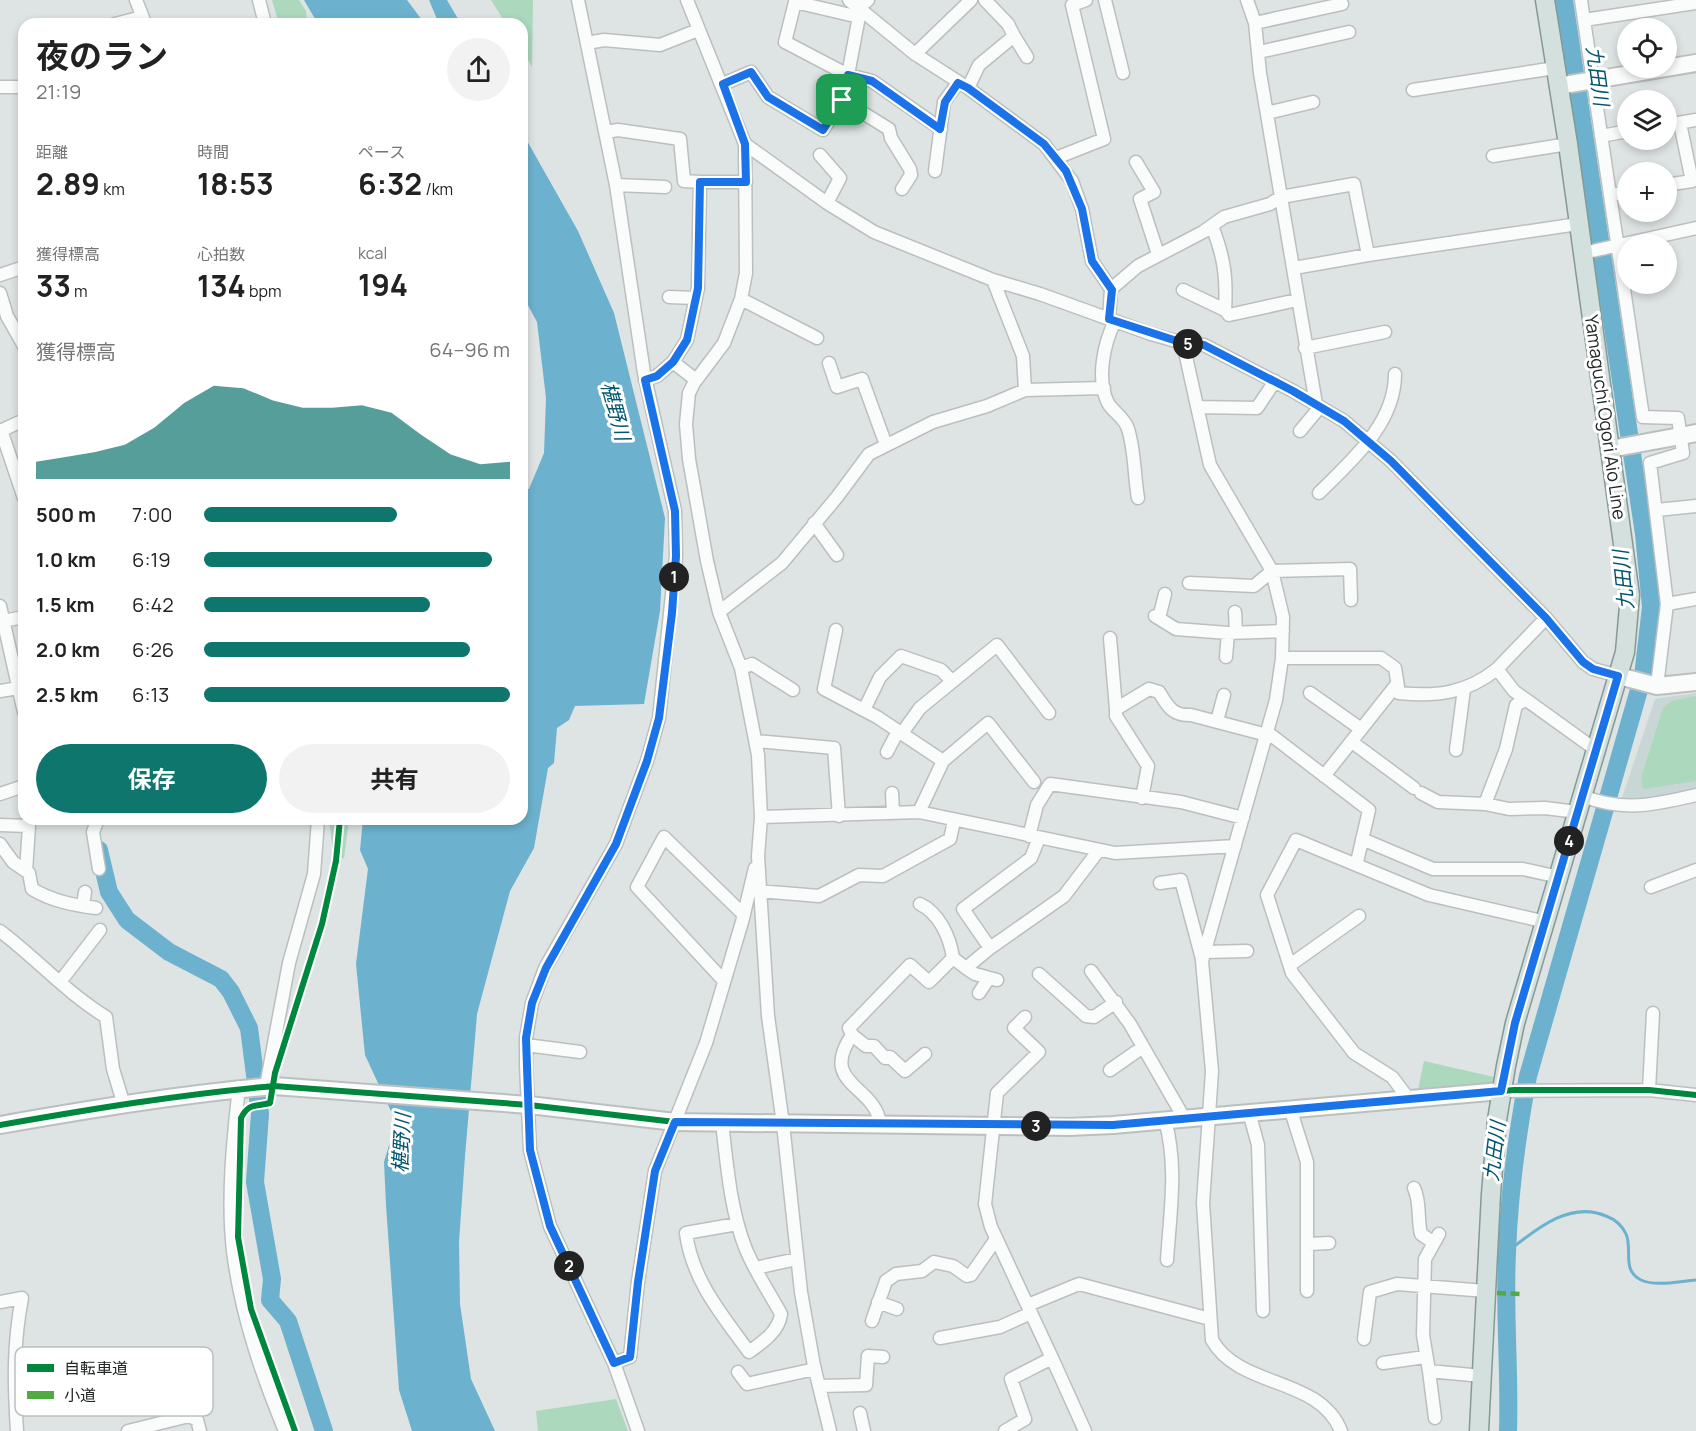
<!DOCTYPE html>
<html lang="ja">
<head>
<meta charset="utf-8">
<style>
	:root { --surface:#fff; --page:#f2f2f2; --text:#222; --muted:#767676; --accent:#0f766e }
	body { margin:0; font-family:Manrope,"Noto Sans JP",sans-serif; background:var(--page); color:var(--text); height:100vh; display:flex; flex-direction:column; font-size:22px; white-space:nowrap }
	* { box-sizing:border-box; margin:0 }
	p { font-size:20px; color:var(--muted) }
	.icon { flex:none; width:33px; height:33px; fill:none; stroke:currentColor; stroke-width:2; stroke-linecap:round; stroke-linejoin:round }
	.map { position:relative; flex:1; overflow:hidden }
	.side { position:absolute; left:18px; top:18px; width:510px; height:807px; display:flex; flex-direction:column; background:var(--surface); border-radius:18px; box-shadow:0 3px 9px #0003 }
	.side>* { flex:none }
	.tools { position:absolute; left:1617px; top:18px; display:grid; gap:12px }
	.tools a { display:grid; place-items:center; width:60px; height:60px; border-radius:50%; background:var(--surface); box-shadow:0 3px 9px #0003; font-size:30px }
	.pin { position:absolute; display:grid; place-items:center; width:51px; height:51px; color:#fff; margin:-26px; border-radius:12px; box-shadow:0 3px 9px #0006 }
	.km { position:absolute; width:30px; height:30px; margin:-15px; border-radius:50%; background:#222; color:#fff; font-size:16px; line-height:30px; text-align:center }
	.round { display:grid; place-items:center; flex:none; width:63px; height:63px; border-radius:32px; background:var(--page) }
	.head { display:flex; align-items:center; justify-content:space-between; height:102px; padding:0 18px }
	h1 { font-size:33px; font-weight:700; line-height:45px }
	.figures { display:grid; grid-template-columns:repeat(3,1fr); gap:9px; height:102px; padding:6px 18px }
	.figures div { display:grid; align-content:center }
	.figures b { font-size:30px; font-weight:700 }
	.figures small { font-size:16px; font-weight:400 }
	.figures p { font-size:16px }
	.chart { height:168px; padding:12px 18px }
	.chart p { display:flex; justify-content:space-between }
	.chart svg { width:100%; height:108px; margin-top:6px; fill:var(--accent); opacity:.7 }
	.primary-button { display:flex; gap:12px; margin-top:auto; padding:12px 18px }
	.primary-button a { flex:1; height:69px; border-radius:36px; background:var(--accent); color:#fff; font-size:24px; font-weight:700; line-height:69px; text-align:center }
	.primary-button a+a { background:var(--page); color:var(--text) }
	ul { padding:0 18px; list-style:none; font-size:20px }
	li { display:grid; grid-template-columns:96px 72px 1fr; align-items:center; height:45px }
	li i { height:15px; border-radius:8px; background:var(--accent) }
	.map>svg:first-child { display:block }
	.built { fill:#c9d6d6 }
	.green { fill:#acd8bd }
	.water { fill:#6cb2ce }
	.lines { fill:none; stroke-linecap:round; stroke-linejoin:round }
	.stream { stroke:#6cb2ce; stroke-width:3 }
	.river { stroke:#6cb2ce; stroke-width:18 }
	.street-casing { stroke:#bbc0bf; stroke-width:15 }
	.secondary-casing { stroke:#bbc0bf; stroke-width:20 }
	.primary-casing { stroke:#839a97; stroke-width:21 }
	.street { stroke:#fafbfb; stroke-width:12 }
	.secondary { stroke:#fafbfb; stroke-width:16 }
	.primary { stroke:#d4e0de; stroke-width:18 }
	.quiet { stroke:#53aa44; stroke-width:4.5; stroke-dasharray:9 4.5; stroke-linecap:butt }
	.cycleway-casing { stroke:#fff; stroke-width:10 }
	.cycleway { stroke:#00873e; stroke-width:6 }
	.route-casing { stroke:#fff; stroke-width:12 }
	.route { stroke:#1a73e8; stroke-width:8 }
	.labels { text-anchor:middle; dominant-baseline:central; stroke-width:6; stroke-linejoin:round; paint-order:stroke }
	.street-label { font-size:18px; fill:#222626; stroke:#fff }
	.water-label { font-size:20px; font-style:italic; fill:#035671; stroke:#fff }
	.key { fill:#fff; stroke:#bdbebe; stroke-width:1.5 }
	.key-label { font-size:16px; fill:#222626 }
</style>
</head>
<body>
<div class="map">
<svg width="1696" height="1431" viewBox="0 0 1696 1431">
	<rect width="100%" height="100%" fill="#dee3e3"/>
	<!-- built -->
	<path class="built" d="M1696,693V790L1623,803L1622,798L1655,699Z"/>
	<!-- green -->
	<path class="green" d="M272,0H299L306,11L307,24H279Z
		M491,0H533L532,67L522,50V24H506Z
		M1696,696V781L1643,789L1641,778L1663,708L1672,701Z
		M329,819H349L344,859L333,852Z
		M1424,1061L1494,1077L1493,1089L1418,1090Z
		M616,1399L628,1431H538L536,1411Z"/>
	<!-- water -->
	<path class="water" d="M304,0H407L425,24H318Z
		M429,0H447L461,24H439Z
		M522,132L578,231L614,313L665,518L660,611L644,704L575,706L569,720L557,728L554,763L548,768L534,848L510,891L477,1014L465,1156L459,1242L460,1304L471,1379L495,1431H412L399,1390L386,1205L384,1162L396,1122L365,1055L356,964L368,869L360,850L363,819H522V488L529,489L544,453L546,398L537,322L522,294Z"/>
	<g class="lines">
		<!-- stream -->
		<path class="stream" d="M1507,1252C1534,1231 1569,1200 1606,1216C1614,1219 1622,1225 1626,1234C1633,1249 1621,1270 1641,1280C1656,1287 1680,1281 1696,1280"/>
		<!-- river -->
		<path class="river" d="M99,850L109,892L127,920L169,952L221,979L231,992L249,1028L260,1114L255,1182L272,1279L270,1300L288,1321L324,1431
			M1508,1431C1510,1371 1504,1313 1507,1253C1509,1194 1517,1135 1528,1076L1643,676L1651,607L1644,534L1564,0"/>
		<!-- street casing -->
		<g class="street-casing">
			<path id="street" d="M136,0L145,23
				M259,0L265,24
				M578,0L616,185L644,373L675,511L676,556L659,718L647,761L616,844L545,968L532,1003L526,1038V1066L530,1150L550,1226L614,1363L638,1431
				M687,0L745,144L746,273L741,299L724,343L694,383L689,393L686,424L689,459L707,561L719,612L741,668L758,755L761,817L758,856L768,1016L783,1124L801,1292L814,1366L830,1431
				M849,0L915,54L968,88L1044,144L1072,181L1082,209L1092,261L1111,289
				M985,0L1008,24L1014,36
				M1105,0L1123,73
				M1247,0L1255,23L1260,73L1316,404
				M1581,0L1643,417L1678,418L1683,453L1650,463L1667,604L1657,686
				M858,8L868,0
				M859,17L795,2L785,42L848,75L872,81L941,129
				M1584,20L1696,3
				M1255,23L1342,4
				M115,24L142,17
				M587,43L604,40L660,45L698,30
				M1259,52L1349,32
				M915,54L971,0
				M723,84L751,72L768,97L823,130L844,96L860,11
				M0,87H24
				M968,88L979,65L1014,36L1027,57
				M1413,90L1555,68
				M842,100L889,129L891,138L910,169L911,175L902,189
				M1267,113L1313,102
				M1666,125L1696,120
				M606,132L618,130L680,139L684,181L700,182L698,288L687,340L673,362L657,376L645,380
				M1601,136L1628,131
				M745,144L827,203L874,232L993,280L1040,294L1151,334L1183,343L1204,345L1293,391L1344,421L1391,461L1450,521L1546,618L1583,662L1593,669L1619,676
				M820,155L840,178L827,203
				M1493,156L1568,144
				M1056,158L1104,139L1072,5L1086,0
				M1136,162L1154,192L1140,199L1158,254
				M935,171L944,102L958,83
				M700,182H746
				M616,185L665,187
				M1666,185L1692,181L1680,123
				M1610,195L1628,192
				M1212,226C1224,257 1227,277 1225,310L1229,315L1297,300
				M1583,253L1696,228
				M1294,268L1368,255
				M0,275L24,267
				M1183,290L1225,310
				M0,293L7,316L24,346
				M669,297L696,298
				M741,299L817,338
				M1109,319L1111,289L1138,266L1203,232L1224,217L1270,204L1281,197L1354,184L1368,255L1578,224
				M1115,321C1104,343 1096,379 1108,403C1113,412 1125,418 1128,429C1135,451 1134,475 1138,498
				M1183,343L1210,465L1272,571L1283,617L1282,658L1276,700L1202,961L1212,1071L1203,1203L1212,1340C1240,1389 1319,1376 1341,1431
				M1305,348L1385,332
				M673,362L696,380
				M829,363L837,387L862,379L886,445
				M1025,390L1104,388
				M1197,407L1257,408L1275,381
				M1,430L24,498
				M0,431L24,420
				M1300,431L1320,407
				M1319,493C1352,460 1395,424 1395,374
				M1657,510L1696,506
				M814,523L837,555
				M1189,583L1254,586L1272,571L1350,569L1351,600
				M1667,604L1696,599
				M0,606L24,712
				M719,612L782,563L837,497L869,454L933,422L987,406L1025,390L1023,356L993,280
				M1235,612L1236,632
				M1155,616L1176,629L1228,633L1283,631
				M1159,618L1165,594
				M3,621L24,617
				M836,630L824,689L877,717L943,761
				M1110,638L1116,709L1149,689L1159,692C1168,707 1173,716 1191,715L1267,735
				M1226,657L1228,633
				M1282,658H1381L1395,668L1399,693C1437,697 1467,693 1497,669L1514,691L1596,750
				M741,668L752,664L793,690
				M1497,669L1546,618
				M0,691L24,687
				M1310,693L1361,729
				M1116,709V716L1148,766L1142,798
				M864,710L880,677L901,656L941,670L952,681
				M1217,721L1224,695
				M1267,732L1369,810L1357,862
				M902,733L920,708L997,645L1049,713
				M756,741L834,748L839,816
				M1352,742L1414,788
				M1456,750L1464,689
				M887,752L898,731
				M1324,776L1397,684
				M892,793L893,813
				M1421,793L1438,802L1485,804L1509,809L1545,808L1577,812
				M0,794L24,786
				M1582,796C1625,812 1653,805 1696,795
				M1485,804L1506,749L1516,705L1525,700
				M919,812L943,761L988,723L1034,782
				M761,817L919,812L1115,853L1235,846
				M98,819L93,832L99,869
				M0,825L29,826L26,871
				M1029,836L1037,805L1050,784L1181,802L1243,818
				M1039,838L1031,858L963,909L990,948L1064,896L1099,850
				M1362,839L1433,869H1523L1559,877
				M0,844L13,862L29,873L32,889C52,901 73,905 96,908
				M1160,883L1181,880L1202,959
				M1651,887L1696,870
				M760,891L819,896L859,875L883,876L950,839L954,821
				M920,904C939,913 950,937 953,958
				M83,906L85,892
				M0,931C37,959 67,993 106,1017L113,1069L123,1102
				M1205,952L1247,951
				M1290,965L1359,916
				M966,968L975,974L997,980
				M1091,971L1130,1024L1184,1118
				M1039,974L1086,1016L1094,1017L1116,1002
				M724,981L637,887L664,837L744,915
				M60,982L100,930
				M979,993L989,978
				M852,1035L849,1028L910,965L929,982L953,958L966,968L990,948
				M526,1045L580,1052
				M1110,1070L1143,1047
				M266,1086L289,963L314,874L318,819
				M239,1087C233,1140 227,1198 233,1251C241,1314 261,1373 285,1431
				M1649,1090L1653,1013
				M1501,1091L1649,1090L1696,1095
				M1408,1098L1392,1077L1354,1053L1292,973L1267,895L1296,840L1429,895L1546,922
				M1290,1108L1307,1162V1291
				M1249,1112L1258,1145L1263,1311
				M1165,1120C1178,1166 1170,1213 1167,1260
				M722,1123C727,1164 730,1208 745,1247C754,1270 769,1292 781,1314C779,1331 763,1342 749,1352C722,1315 692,1280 686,1233L737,1224
				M880,1124C876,1085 818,1085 852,1035L866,1046H874L885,1058L890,1057L905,1071L925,1054
				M1414,1188C1421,1203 1417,1218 1421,1234L1434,1243
				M1439,1234L1425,1259L1423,1335L1429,1371L1482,1376
				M1308,1244L1329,1243
				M755,1268L797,1259
				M0,1302L22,1298C13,1344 14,1385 17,1431
				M878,1302L897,1309
				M1028,1305L1079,1284L1210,1319
				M872,1321L886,1281L896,1274L922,1271L934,1262L953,1266L967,1276L971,1275L996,1239
				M940,1338L1000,1327L1031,1313
				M1364,1339L1370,1292L1397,1284L1486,1291
				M1052,1358L1085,1431
				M614,1363L630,1357L638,1282L655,1171L706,1043L742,922L755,868
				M1383,1363L1425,1357
				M1429,1371L1435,1418
				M738,1372L747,1384L815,1369
				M819,1386L866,1385L868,1356L883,1357
				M860,1413L864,1431
				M128,1431L189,1416L197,1420L200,1431
				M1005,1431L1025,1419L1011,1379L1052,1358L991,1227L985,1204L997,1093L1039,1052L1014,1028L1025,1017"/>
		</g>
		<!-- secondary casing -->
		<g class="secondary-casing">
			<path id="secondary" d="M1558,86L1696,63
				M1610,449L1696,433
				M1619,676L1657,686L1696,682
				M0,1125C91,1109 182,1094 274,1086L529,1105L675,1122L1069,1127L1113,1125L1501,1091"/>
		</g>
		<!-- primary casing -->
		<g class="primary-casing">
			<path id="primary" d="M1479,1431L1491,1194L1497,1120L1506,1066L1515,1023L1625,652L1630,595L1568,144L1545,0"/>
		</g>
		<!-- street -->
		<use href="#street" class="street"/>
		<!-- secondary -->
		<use href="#secondary" class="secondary"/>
		<!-- primary -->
		<use href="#primary" class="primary"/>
		<!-- quiet -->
		<path class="quiet" d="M1497,1293L1520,1294"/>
		<!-- cycleway casing -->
		<g class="cycleway-casing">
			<path id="cycleway" d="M0,1125C91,1109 182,1094 274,1086L529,1105L675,1122L1069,1127L1113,1125L1514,1090H1649L1696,1095
				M295,1431L251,1309L238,1237L241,1118C249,1102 256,1107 270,1103L275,1073L322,924L336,861L340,819"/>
		</g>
		<!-- cycleway -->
		<use href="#cycleway" class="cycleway"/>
	</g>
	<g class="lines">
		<!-- route casing -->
		<g class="route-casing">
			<path id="route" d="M751,72L768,97L823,130L844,96L848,75L872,81L940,129L945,102L958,83L968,88L1044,144L1066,171L1082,209L1092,261L1112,290L1109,319L1183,343L1204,345L1293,391L1344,421L1391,461L1450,521L1546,618L1583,662L1593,669L1618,676L1515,1023L1501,1091L1113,1125L675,1122L655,1171L638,1282L630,1357L614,1363L550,1226L530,1150L526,1038L532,1003L546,968L616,844L647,761L659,718L672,613L676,556L675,511L645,380L657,376L673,362L687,340L698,288L700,182H746L745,144L723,84Z"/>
		</g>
		<!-- route -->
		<use href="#route" class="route"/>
	</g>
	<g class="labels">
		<!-- street labels -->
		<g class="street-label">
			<text transform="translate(1606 417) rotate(82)">Yamaguchi Ogori Aio Line</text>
		</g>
		<!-- water labels -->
		<g class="water-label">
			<text transform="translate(1598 76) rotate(82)">九田川</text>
			<text transform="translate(616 411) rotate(75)">椹野川</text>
			<text transform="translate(1623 580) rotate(-96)">九田川</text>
			<text transform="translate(401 1143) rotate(-87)">椹野川</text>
			<text transform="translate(1494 1151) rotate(-83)">九田川</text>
		</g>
	</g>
	<!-- legend -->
	<rect x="15" y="1347" width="198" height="69" rx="9" class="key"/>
	<rect x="27" y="1364" width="27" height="8" fill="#00873e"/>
	<rect x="27" y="1391" width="27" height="8" fill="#53aa44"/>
	<g class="key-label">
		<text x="64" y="1374">自転車道</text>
		<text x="64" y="1401">小道</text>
	</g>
</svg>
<div class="tools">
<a><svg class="icon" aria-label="locate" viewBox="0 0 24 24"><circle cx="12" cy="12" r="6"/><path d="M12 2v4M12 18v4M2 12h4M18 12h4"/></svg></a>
<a><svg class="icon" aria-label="layers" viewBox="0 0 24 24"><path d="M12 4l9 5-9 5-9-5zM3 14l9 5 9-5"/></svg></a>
<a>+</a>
<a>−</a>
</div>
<div class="pin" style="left:842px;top:100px;background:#1e9e55"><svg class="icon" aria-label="arrive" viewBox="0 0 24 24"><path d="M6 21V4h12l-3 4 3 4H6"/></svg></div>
<b class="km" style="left:674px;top:577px">1</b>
<b class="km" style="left:569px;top:1266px">2</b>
<b class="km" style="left:1036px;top:1126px">3</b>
<b class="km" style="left:1569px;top:841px">4</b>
<b class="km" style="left:1188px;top:344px">5</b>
<section class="side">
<div class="head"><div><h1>夜のラン</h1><p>21:19</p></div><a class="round"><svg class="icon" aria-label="share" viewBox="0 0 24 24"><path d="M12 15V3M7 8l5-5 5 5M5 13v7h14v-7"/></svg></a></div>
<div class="figures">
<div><p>距離</p><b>2.89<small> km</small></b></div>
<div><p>時間</p><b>18:53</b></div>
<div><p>ペース</p><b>6:32<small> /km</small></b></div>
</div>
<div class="figures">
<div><p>獲得標高</p><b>33<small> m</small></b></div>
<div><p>心拍数</p><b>134<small> bpm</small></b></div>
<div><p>kcal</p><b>194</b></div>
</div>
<div class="chart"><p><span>獲得標高</span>64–96 m</p>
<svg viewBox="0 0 160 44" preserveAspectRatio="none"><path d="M0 44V37L10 35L20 33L30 30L40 23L50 13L60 6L70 7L80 12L90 15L100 15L110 14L120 17L130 26L140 34L150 38L160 37V44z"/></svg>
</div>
<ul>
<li><b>500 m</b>7:00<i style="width:63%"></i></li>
<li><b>1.0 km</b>6:19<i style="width:94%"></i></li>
<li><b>1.5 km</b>6:42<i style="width:74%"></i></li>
<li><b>2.0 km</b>6:26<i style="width:87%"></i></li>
<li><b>2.5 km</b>6:13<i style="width:100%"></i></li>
</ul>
<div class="primary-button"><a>保存</a><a>共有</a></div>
</section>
</div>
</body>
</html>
